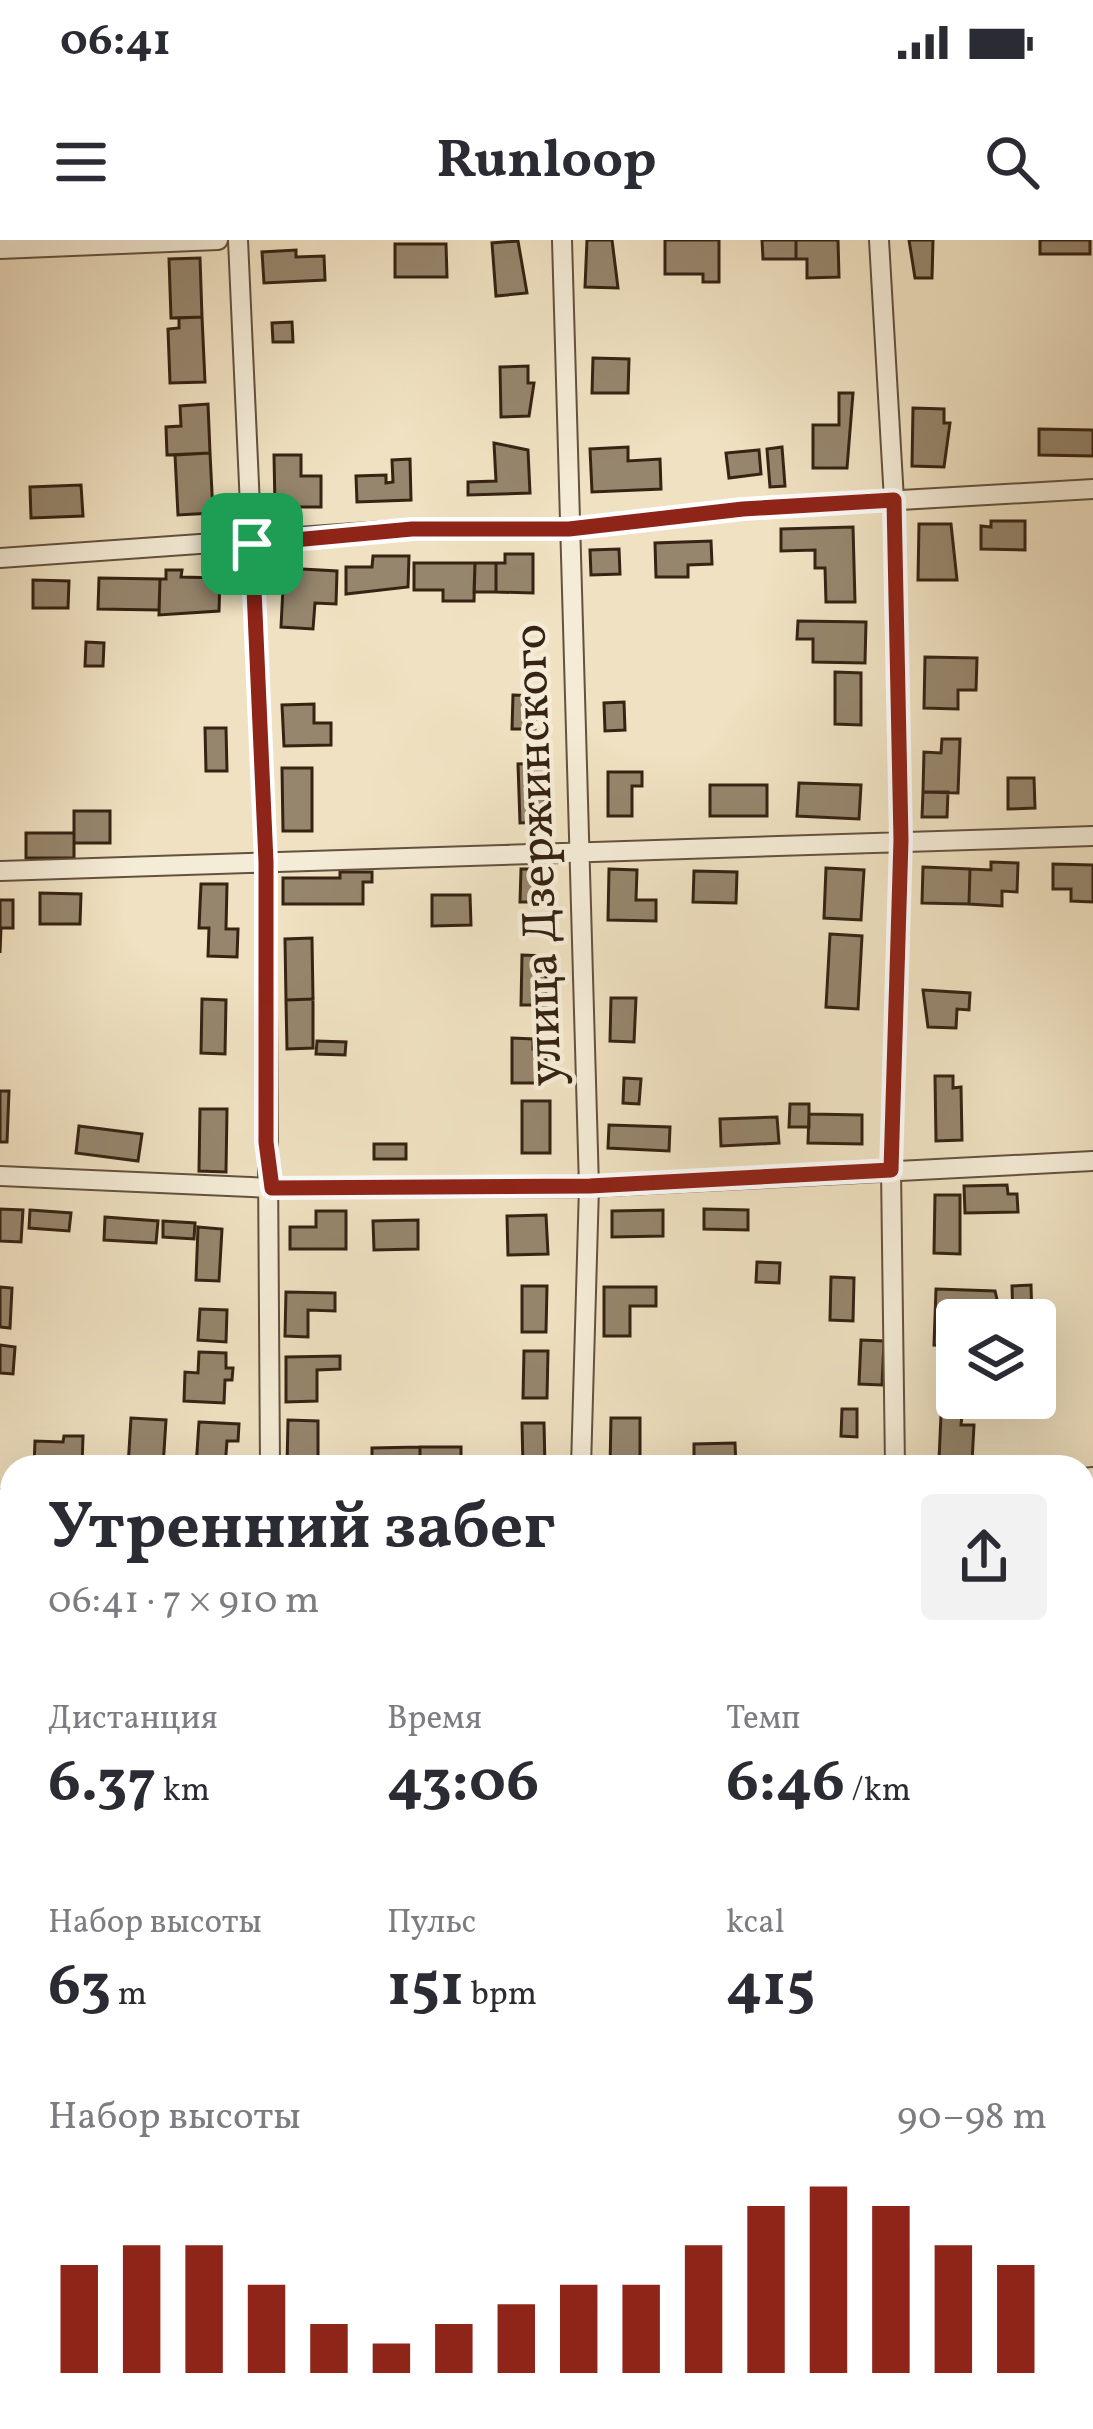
<!DOCTYPE html>
<html lang="ru">
<head>
<meta charset="utf-8">
<style>
	:root { --surface:#fff; --page:#f2f2f3; --text:#2b2b33; --muted:#7c7c81; --accent:#8f2418 }
	body { margin:0; font-family:Vollkorn,serif; background:var(--page); color:var(--text); height:100vh; display:flex; flex-direction:column; font-size:45px; white-space:nowrap }
	* { box-sizing:border-box; margin:0 }
	p { font-size:39px; color:var(--muted) }
	.icon { flex:none; width:66px; height:66px; fill:none; stroke:currentColor; stroke-width:2; stroke-linecap:round; stroke-linejoin:round }
	.map { position:relative; flex:1; overflow:hidden }
	.side { position:absolute; left:0px; top:1215px; width:1095px; height:975px; display:flex; flex-direction:column; background:var(--surface); border-radius:36px 36px 0 0; box-shadow:0 12px 48px #0002 }
	.side>* { flex:none }
	.tools { position:absolute; left:936px; top:1059px; display:grid; gap:24px }
	.tools a { display:grid; place-items:center; width:120px; height:120px; border-radius:12px; background:var(--surface); box-shadow:0 12px 48px #0002; font-size:60px }
	.pin { position:absolute; display:grid; place-items:center; width:102px; height:102px; color:#fff; margin:-51px; border-radius:24px; box-shadow:0 6px 18px #0006 }
	.round { display:grid; place-items:center; flex:none; width:126px; height:126px; border-radius:12px; background:var(--page) }
	.headline { display:flex; align-items:center; justify-content:space-between; height:204px; padding:0 48px }
	h1 { font-size:66px; font-weight:700; line-height:90px }
	.figures { display:grid; grid-template-columns:repeat(3,1fr); gap:18px; height:204px; padding:12px 48px }
	.figures div { display:grid; align-content:center }
	.figures b { font-size:60px; font-weight:700 }
	.figures small { font-size:33px; font-weight:400 }
	.figures p { font-size:33px }
	.chart { height:336px; padding:24px 48px }
	.chart p { display:flex; justify-content:space-between }
	.chart svg { width:100%; height:216px; margin-top:12px; stroke:var(--accent); stroke-width:6 }
	.status { display:flex; justify-content:space-between; align-items:center; height:84px; padding:0 60px; background:var(--surface); direction:ltr }
	.status svg { height:33px; fill:currentColor }
	header { display:flex; justify-content:space-between; align-items:center; height:156px; padding:0 48px; background:var(--surface); font-size:54px; font-weight:700 }
	.map>svg:first-child { display:block }
	.building { fill:#96866d; stroke:#362313; stroke-width:3 }
	.lines { fill:none; stroke-linecap:round; stroke-linejoin:round }
	.minor-casing { stroke:#64523e; stroke-width:22 }
	.tertiary-casing { stroke:#64523e; stroke-width:28 }
	.minor { stroke:#f5ecd7; stroke-width:18 }
	.tertiary { stroke:#f5ecd7; stroke-width:24 }
	.route-casing { stroke:#fff; stroke-width:24 }
	.route { stroke:#8f2418; stroke-width:15 }
	.labels { text-anchor:middle; dominant-baseline:central; stroke-width:9; stroke-linejoin:round; paint-order:stroke }
	.street-label { font-size:48px; fill:#362313; stroke:#f5ecd7 }
</style>
</head>
<body>
<div class="status"><b>06:41</b><svg viewBox="0 0 49 12"><path d="M0 12V9h3v3zM5 12V6h3v6zM10 12V3h3v9zM15 12V0h3v12zM26 1h20v11H26zM47 4h2v5h-2z"/></svg></div>
<header><svg class="icon" aria-label="menu" viewBox="0 0 24 24"><path d="M4 6h16M4 12h16M4 18h16"/></svg>Runloop<svg class="icon" aria-label="search" viewBox="0 0 24 24"><circle cx="10" cy="10" r="6"/><path d="M15 15l6 6"/></svg></header>
<div class="map">
<svg width="1093" height="2189" viewBox="0 0 1093 2189">
	<rect width="100%" height="100%" fill="#efe1c1"/>
	<filter id="stains"><feTurbulence type="fractalNoise" baseFrequency=".00167" numOctaves="4"/><feColorMatrix values="0 0 0 0 .2 0 0 0 0 .09 0 0 0 0 .02 0 0 0 .5 -.17"/></filter>
	<radialGradient id="worn" r=".72"><stop offset=".6" stop-color="#630" stop-opacity="0"/><stop offset="1" stop-color="#630" stop-opacity=".3"/></radialGradient>
	<!-- building -->
	<path class="building" d="M587,0H612L618,48L585,47Z
		M665,0H719V42H703V34H665Z
		M762,0H796V19H763Z
		M796,0H838L839,37L807,38V19H796Z
		M909,0H933L932,38H915Z
		M1040,0H1090V14H1040Z
		M518,1L527,53L496,56L492,3Z
		M395,4H446L447,37H395Z
		M296,10V17L324,16L325,40L264,43L262,12Z
		M200,18L202,77L171,78L169,19Z
		M202,77L205,142L170,143L168,89L179,88V78Z
		M292,82L293,102H273L272,83Z
		M593,118L629,119L628,153H592Z
		M528,126V143H534L529,176L501,177L500,127Z
		M839,153H853L847,228H813V185H839Z
		M208,164L210,213L167,215L166,187L181,186L180,166Z
		M913,168L944,169V183H950L944,227L912,226Z
		M1039,189L1093,190V216L1039,215Z
		M494,203L528,210L530,253L468,255V242L496,241Z
		M628,207V221L660,219L661,249L592,252L590,209Z
		M782,207L785,246L770,247L767,209Z
		M759,210L761,234L729,238L726,213Z
		M210,213L213,273L178,275L175,215Z
		M274,215H301V236H321V267H275Z
		M410,219L411,260L357,262L356,236L386,235V243L393,242L392,220Z
		M81,245L83,276L31,278L30,247Z
		M991,281H1025V310L981,309V286L991,287Z
		M919,284H951L957,340H918Z
		M853,287L855,362H826L825,328H815V310L781,311V289Z
		M711,301L712,324L688,325V337H656L655,303Z
		M619,309L620,334L591,335L590,310Z
		M505,314H533V353L496,352V323H505Z
		M373,316H409L408,347L346,354V327H372Z
		M414,323H475L474,361H443V350H414Z
		M475,323H496V352H474Z
		M284,328L337,331L336,364L315,363L313,389L281,387Z
		M166,330H182L181,337L220,338L219,371L159,375L160,339H166Z
		M99,338L160,339L159,370L98,369Z
		M33,340L69,341L68,368H33Z
		M798,381L866,382L865,423L813,422V399H797Z
		M86,402L104,403L103,426H85Z
		M925,417L977,418L976,450H958V469L924,468Z
		M835,432L861,433V485L835,484Z
		M513,455L537,456L535,489H512Z
		M624,462L625,490L605,491L604,463Z
		M314,464V483H331V505L284,506L282,465Z
		M205,488H226L227,531H206Z
		M942,499H960L958,553L923,552L924,512L941,513Z
		M547,523L544,582L520,583L518,524Z
		M282,528H312V591H283Z
		M608,532H642V546H632V576H608Z
		M1008,538H1034L1035,568L1008,569Z
		M799,543L861,545L859,579L797,576Z
		M710,545H767V576H710Z
		M923,552H948L947,577H922Z
		M74,571H110V603H74Z
		M26,593H74V618H26Z
		M991,622L1018,623L1017,652L1002,651V666L969,664L970,629L991,630Z
		M1053,624L1093,625V662L1071,661V649H1053Z
		M923,627L970,629L969,664L922,663Z
		M826,628L864,630L861,680L824,678Z
		M521,629H539V662H520Z
		M609,629L637,630L636,660H656V681L608,680Z
		M694,631L737,632L736,663L693,662Z
		M340,632H372V642H363V664H283V638H340Z
		M201,644H227L226,689H238L237,717L208,716L209,688H199Z
		M40,653L81,654L80,684H40Z
		M432,655H470L471,685L432,686Z
		M0,660H13V688H1L0,713Z
		M830,694L862,696L858,769L826,767Z
		M312,698L313,759L286,760L285,699Z
		M522,715L546,716V765H521Z
		M923,750L970,753L969,770L957,769L956,788L928,787Z
		M611,758H636L634,802L610,801Z
		M202,759L226,760L225,814L201,813Z
		M313,759V808L287,809L286,760Z
		M512,798L533,799V809H546V843H512Z
		M317,801L346,802L345,815L316,814Z
		M935,836H953V848L961,847L962,900L936,901Z
		M624,838L641,839L639,864L623,863Z
		M0,851H9L7,902H0Z
		M522,861H550V913H522Z
		M790,864H809V887H789Z
		M200,869H227L226,932L199,931Z
		M809,874L862,875V904L808,903Z
		M777,877L779,903L721,906L720,879Z
		M609,885L670,887L669,911L608,908Z
		M79,886L142,894L138,921L76,913Z
		M374,904H406V919H374Z
		M1007,945L1008,954H1017L1018,972L965,973L964,946Z
		M935,955H960V1014L934,1013Z
		M0,969L23,970L21,1002L0,1001Z
		M704,969L748,970V990L704,989Z
		M30,970L71,973L69,991L29,988Z
		M663,970V996L612,997V971Z
		M316,971H346V1009H290V987H316Z
		M546,975L548,1014L508,1015L507,976Z
		M105,977L158,981L156,1003L104,1000Z
		M418,980V1009L374,1010L373,981Z
		M163,981L195,983L194,999L163,997Z
		M198,987L222,989L219,1041L196,1040Z
		M757,1022L780,1023L779,1043L756,1042Z
		M831,1037L854,1038L853,1081L830,1080Z
		M1031,1045L1032,1080H1013L1012,1046Z
		M522,1046H547L546,1092H522Z
		M0,1047L12,1048L10,1088L0,1087Z
		M604,1047H656V1066H630V1096H604Z
		M936,1049L995,1051L1002,1080H957V1106L934,1105Z
		M286,1052L335,1053V1071L308,1070V1097L285,1096Z
		M200,1069L227,1070L226,1102L198,1100Z
		M861,1100L884,1101L882,1145L859,1144Z
		M0,1105L15,1107L13,1134L0,1133Z
		M524,1111H548L547,1158H523Z
		M199,1112L226,1113V1128H233L232,1140H225L224,1163L184,1161L185,1132L198,1133Z
		M340,1116V1129L317,1130V1161L286,1162V1117Z
		M842,1169H857V1197L841,1196Z
		M941,1175H962L961,1185H974L972,1222L939,1220Z
		M131,1178L166,1180L163,1227H128Z
		M611,1178H640V1227H610Z
		M288,1180L318,1181V1217H305V1227H287Z
		M199,1182L239,1184L238,1201H227L225,1227H196Z
		M522,1183H544L545,1227H523Z
		M64,1196H83L82,1227H34L35,1201L63,1202Z
		M735,1203L736,1227H694V1204Z
		M420,1207V1227H372V1208Z
		M420,1207H461V1227H420Z
		M0,1274H12V1307H0Z
		M0,1688H12V1738H0Z
		M0,1776H9L12,1838H0Z
		M12,1858V1915H0V1859Z
		M1083,2112L1093,2130V2172L1083,2178Z
		M365,2178H414L418,2189H369Z
		M751,2178H833L838,2189H755Z"/>
	<g class="lines">
		<!-- minor casing -->
		<g class="minor-casing">
			<path id="minor" d="M238,0L266,622L270,1227
				M562,0L589,947L581,1227
				M879,0L894,260L901,600L891,930L895,1227
				M0,9L218,0
				M0,318L412,289H569L743,269L1093,249
				M0,631L1093,596
				M0,936L272,948L589,947L1093,921
				M1083,1238L1093,1237
				M0,1259L12,1260
				M0,1670L12,1669
				M0,2072L11,2107"/>
		</g>
		<!-- tertiary casing -->
		<g class="tertiary-casing">
			<path id="tertiary" d="M1083,1591H1093"/>
		</g>
		<!-- minor -->
		<use href="#minor" class="minor"/>
		<!-- tertiary -->
		<use href="#tertiary" class="tertiary"/>
	</g>
	<g class="lines">
		<!-- route casing -->
		<g class="route-casing">
			<path id="route" d="M894,260L901,600L891,930L590,946L272,948L266,902V622L252,304L412,289H569L743,269Z"/>
		</g>
		<!-- route -->
		<use href="#route" class="route"/>
	</g>
	<g class="labels">
		<!-- street labels -->
		<g class="street-label">
			<text transform="translate(540 615) rotate(-92)">улица Дзержинского</text>
		</g>
	</g>
	<rect width="100%" height="100%" filter="url(#stains)"/>
	<rect width="100%" height="100%" fill="url(#worn)"/>
</svg>
<div class="tools">
<a><svg class="icon" aria-label="layers" viewBox="0 0 24 24"><path d="M12 4l9 5-9 5-9-5zM3 14l9 5 9-5"/></svg></a>
</div>
<div class="pin" style="left:252px;top:304px;background:#1e9e55"><svg class="icon" aria-label="arrive" viewBox="0 0 24 24"><path d="M6 21V4h12l-3 4 3 4H6"/></svg></div>
<section class="side">
<div class="headline"><div><h1>Утренний забег</h1><p>06:41 · 7 × 910 m</p></div><a class="round"><svg class="icon" aria-label="share" viewBox="0 0 24 24"><path d="M12 15V3M7 8l5-5 5 5M5 13v7h14v-7"/></svg></a></div>
<div class="figures">
<div><p>Дистанция</p><b>6.37<small> km</small></b></div>
<div><p>Время</p><b>43:06</b></div>
<div><p>Темп</p><b>6:46<small> /km</small></b></div>
</div>
<div class="figures">
<div><p>Набор высоты</p><b>63<small> m</small></b></div>
<div><p>Пульс</p><b>151<small> bpm</small></b></div>
<div><p>kcal</p><b>415</b></div>
</div>
<div class="chart"><p><span>Набор высоты</span>90–98 m</p>
<svg viewBox="0 0 160 44" preserveAspectRatio="none"><path d="M5 44V22M15 44V18M25 44V18M35 44V26M45 44V34M55 44V38M65 44V34M75 44V30M85 44V26M95 44V26M105 44V18M115 44V10M125 44V6M135 44V10M145 44V18M155 44V22"/></svg>
</div>
</section>
</div>
</body>
</html>
